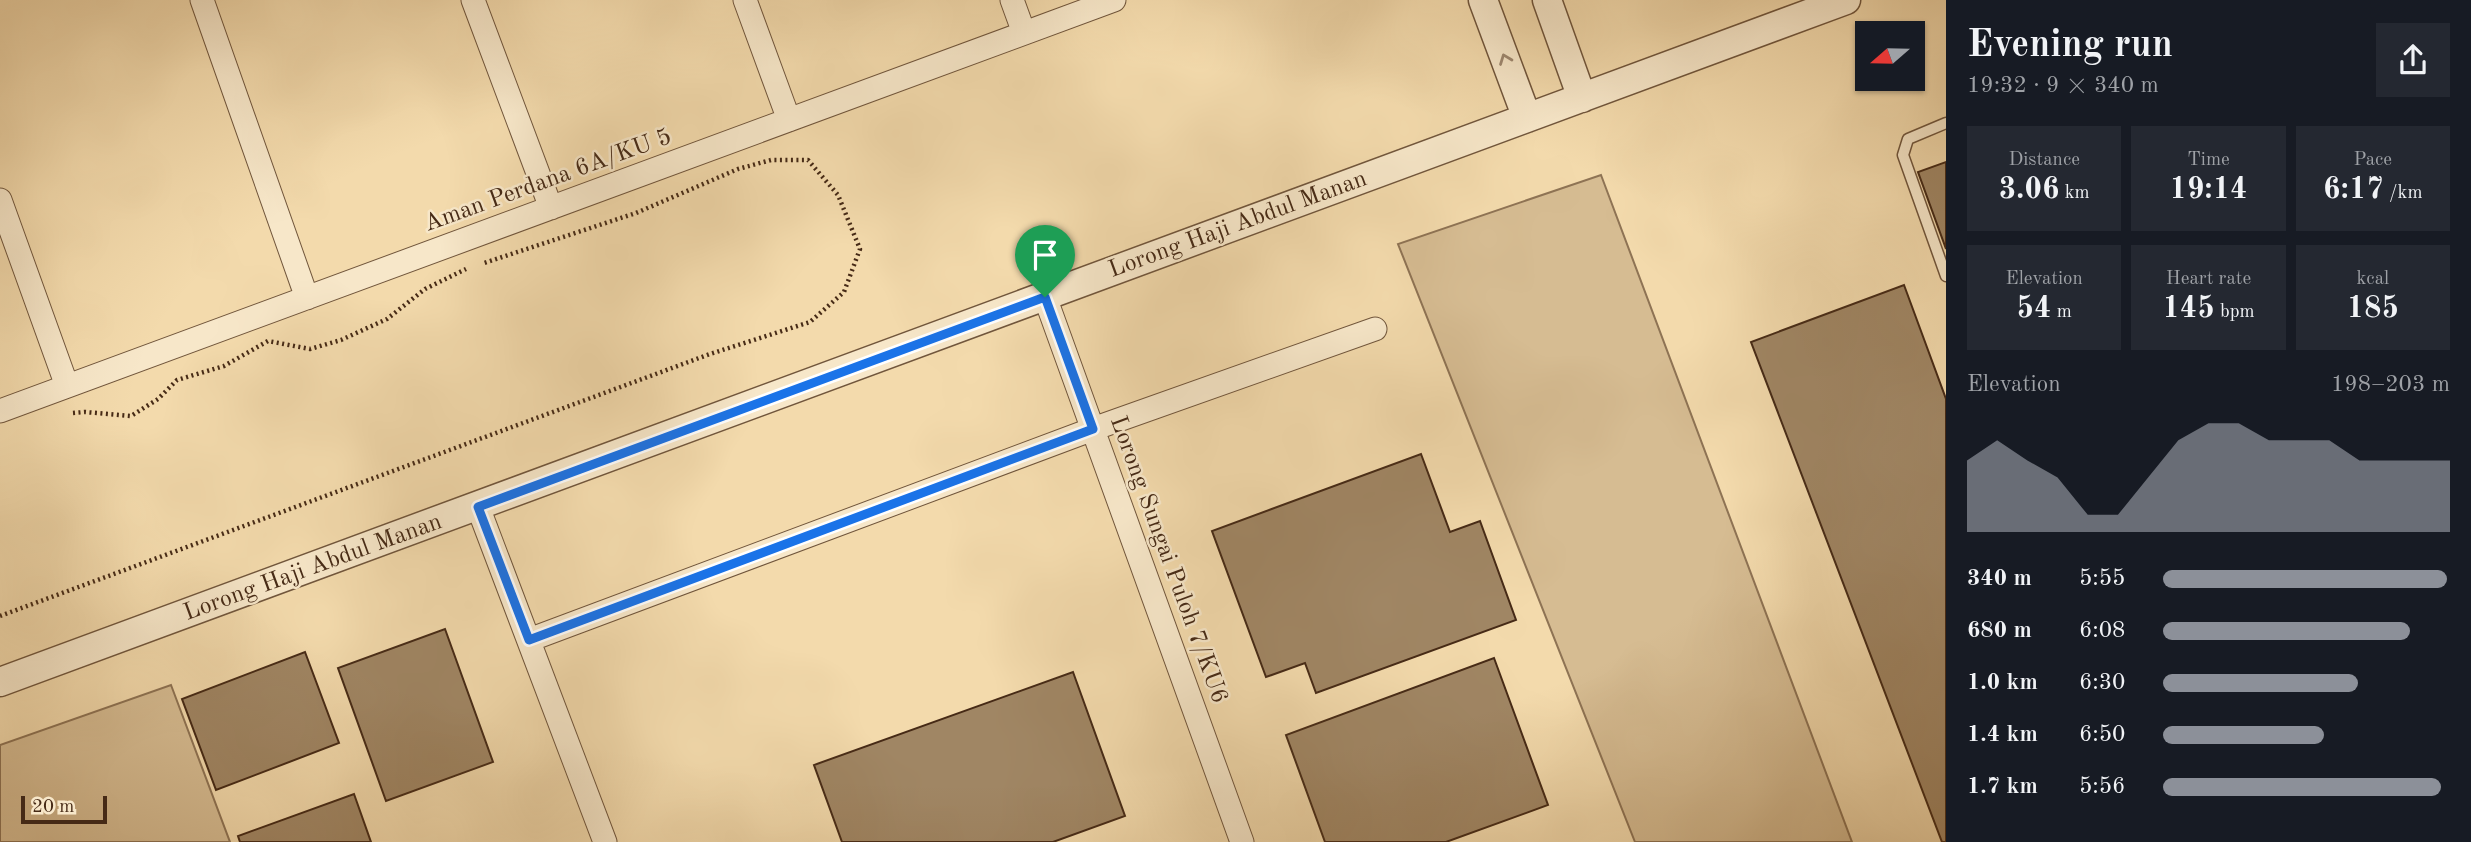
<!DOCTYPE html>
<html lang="en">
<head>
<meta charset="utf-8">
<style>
	:root { --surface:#171b24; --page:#242831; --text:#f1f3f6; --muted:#9ea1a6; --accent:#8c9099 }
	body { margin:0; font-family:"Old Standard TT",serif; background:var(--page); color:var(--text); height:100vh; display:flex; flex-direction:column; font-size:26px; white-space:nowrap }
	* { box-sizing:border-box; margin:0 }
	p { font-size:23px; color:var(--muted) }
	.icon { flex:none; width:38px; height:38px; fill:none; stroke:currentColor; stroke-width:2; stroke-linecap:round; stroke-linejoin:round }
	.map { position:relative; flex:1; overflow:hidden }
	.details { display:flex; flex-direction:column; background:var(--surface); width:525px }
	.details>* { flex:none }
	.needle { width:46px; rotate:250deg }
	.tools { position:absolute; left:1855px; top:21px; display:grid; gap:14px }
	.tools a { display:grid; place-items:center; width:70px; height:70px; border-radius:0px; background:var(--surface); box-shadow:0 2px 5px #0004; font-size:35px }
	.scale { position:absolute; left:21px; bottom:18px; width:86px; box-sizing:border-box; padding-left:7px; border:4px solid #462a16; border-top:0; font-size:19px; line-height:24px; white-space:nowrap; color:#462a16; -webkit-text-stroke:5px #f7e7c9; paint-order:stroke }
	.pin { position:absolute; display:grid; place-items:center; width:60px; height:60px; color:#fff; margin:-72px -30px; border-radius:50% 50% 50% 0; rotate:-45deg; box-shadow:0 0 7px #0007 }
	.pin .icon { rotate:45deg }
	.round { display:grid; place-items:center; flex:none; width:74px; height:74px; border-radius:0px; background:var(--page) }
	.headline { display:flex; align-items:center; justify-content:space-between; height:119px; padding:0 21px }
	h1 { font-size:38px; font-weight:700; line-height:52px }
	.stats { display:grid; grid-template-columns:repeat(3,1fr); gap:10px; height:119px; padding:7px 21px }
	.stats div { display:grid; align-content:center; border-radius:0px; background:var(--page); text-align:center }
	.stats b { font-size:30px; font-weight:700 }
	.stats small { font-size:19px; font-weight:400 }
	.stats p { font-size:19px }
	.chart { height:196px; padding:14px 21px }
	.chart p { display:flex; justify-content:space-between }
	.chart svg { width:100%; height:126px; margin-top:7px; fill:var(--accent); opacity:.7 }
	ul { padding:0 21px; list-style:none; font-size:23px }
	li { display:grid; grid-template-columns:112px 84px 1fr; align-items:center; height:52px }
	li i { height:18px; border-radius:9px; background:var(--accent) }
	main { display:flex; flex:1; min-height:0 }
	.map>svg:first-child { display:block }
	.green { fill:#d6bc92; stroke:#8e7354; stroke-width:2 }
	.building { fill:#a08664; stroke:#462a16; stroke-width:2 }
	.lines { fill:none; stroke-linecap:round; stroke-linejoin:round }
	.service-casing { stroke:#71563c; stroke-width:13 }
	.minor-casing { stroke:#71563c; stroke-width:25 }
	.tertiary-casing { stroke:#71563c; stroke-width:31 }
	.path { stroke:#462a16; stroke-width:4.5; stroke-dasharray:2 3.5; stroke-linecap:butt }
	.service { stroke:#f7e7c9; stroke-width:10 }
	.minor { stroke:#f7e7c9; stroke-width:23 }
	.tertiary { stroke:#f7e7c9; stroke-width:28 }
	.oneway { stroke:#9e8870 }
	.route-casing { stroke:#fff; stroke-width:14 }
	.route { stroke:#1a73e8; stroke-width:9 }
	.labels { text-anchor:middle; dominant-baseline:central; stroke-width:5; stroke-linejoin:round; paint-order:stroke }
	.street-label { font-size:24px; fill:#462a16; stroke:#f7e7c9 }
</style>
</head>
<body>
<main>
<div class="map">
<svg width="1946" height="842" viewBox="0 0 1946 842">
	<rect width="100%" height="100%" fill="#f3daac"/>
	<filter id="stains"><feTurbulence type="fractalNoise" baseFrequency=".00286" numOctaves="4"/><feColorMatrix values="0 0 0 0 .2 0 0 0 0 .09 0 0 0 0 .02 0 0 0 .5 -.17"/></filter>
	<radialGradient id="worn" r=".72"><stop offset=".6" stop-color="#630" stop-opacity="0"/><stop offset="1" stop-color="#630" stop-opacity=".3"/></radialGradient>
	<!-- green -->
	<path class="green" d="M1601,175L1852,842H1635L1398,244Z
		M171,685L230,842H0V745Z"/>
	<!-- building -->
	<path class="building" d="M1946,162V249L1918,172Z
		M1904,285L1946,399V842H1942L1751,342Z
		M1421,454L1450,532L1480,521L1516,620L1316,693L1305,663L1266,677L1212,531Z
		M445,629L493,762L386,801L338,668Z
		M305,652L339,743L216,790L182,699Z
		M1494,658L1548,805L1446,842H1325L1286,735Z
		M1073,672L1125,816L1053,842H842L814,765Z
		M354,794L371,842H240L238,836Z"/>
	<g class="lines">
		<!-- service casing -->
		<g class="service-casing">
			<path id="service" d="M1946,123L1908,139L1903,155L1946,276"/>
		</g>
		<!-- minor casing -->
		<g class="minor-casing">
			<path id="minor" d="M202,0L307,298
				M473,0L551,208
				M745,0L789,120
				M1012,0L1024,33
				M0,200L67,386
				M1045,297L1242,842
				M0,411L1114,0
				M478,507L605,842
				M529,640L1093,429L1375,329"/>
		</g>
		<!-- tertiary casing -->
		<g class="tertiary-casing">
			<path id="tertiary" d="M1483,0L1527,118
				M1547,0L1582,98
				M0,682L1846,0"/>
		</g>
		<!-- path -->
		<path class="path" d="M73,413L85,412L131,416L158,399L177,380L224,366L268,341L310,349L341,340L387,319L425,289L466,269
			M0,616L710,354L810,322L844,292L860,249L838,195L808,160H771L738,169L636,213L484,263"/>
		<!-- service -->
		<use href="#service" class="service"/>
		<!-- minor -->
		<use href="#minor" class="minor"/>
		<!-- tertiary -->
		<use href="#tertiary" class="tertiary"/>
	</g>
	<!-- one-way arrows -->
	<defs><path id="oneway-chevron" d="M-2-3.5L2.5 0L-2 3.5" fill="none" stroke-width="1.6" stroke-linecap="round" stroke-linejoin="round" transform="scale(1.75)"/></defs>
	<use class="oneway" href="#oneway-chevron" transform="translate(1505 59) rotate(-111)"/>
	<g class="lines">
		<!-- route casing -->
		<g class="route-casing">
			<path id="route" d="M1045,297L1093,429L529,640L478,507Z"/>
		</g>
		<!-- route -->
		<use href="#route" class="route"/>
	</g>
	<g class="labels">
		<!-- street labels -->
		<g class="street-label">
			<text transform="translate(548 181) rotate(-20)">Aman Perdana 6A/KU 5</text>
			<text transform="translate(1238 225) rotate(-20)">Lorong Haji Abdul Manan</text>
			<text transform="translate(1168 560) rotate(70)">Lorong Sungai Puloh 7/KU6</text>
			<text transform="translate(313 568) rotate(-20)">Lorong Haji Abdul Manan</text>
		</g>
	</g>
	<rect width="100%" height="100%" filter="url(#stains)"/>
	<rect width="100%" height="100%" fill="url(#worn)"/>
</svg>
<div class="tools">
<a><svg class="needle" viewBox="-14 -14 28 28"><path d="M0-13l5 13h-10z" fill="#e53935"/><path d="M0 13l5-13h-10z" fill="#9ea1a6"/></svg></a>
</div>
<div class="scale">20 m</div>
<div class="pin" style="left:1045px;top:297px;background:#1e9e55"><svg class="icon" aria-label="arrive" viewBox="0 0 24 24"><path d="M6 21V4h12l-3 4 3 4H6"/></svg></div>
</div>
<section class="details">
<div class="headline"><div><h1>Evening run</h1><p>19:32 · 9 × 340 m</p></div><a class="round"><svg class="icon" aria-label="share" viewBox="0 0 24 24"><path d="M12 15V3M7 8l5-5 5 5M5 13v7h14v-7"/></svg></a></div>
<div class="stats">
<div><p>Distance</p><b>3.06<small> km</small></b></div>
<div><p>Time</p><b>19:14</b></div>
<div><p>Pace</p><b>6:17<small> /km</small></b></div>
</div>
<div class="stats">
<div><p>Elevation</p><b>54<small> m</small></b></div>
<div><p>Heart rate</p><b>145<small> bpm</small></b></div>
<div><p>kcal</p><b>185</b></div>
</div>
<div class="chart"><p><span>Elevation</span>198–203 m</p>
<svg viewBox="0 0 160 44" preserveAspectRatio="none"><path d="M0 44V19L10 12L20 19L30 25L40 38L50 38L60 25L70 12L80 6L90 6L100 12L110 12L120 12L130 19L140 19L150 19L160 19V44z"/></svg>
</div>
<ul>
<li><b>340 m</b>5:55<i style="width:99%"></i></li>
<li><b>680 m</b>6:08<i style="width:86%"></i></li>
<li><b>1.0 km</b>6:30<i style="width:68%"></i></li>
<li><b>1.4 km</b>6:50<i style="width:56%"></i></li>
<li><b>1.7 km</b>5:56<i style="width:97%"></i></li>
</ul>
</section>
</main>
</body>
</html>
